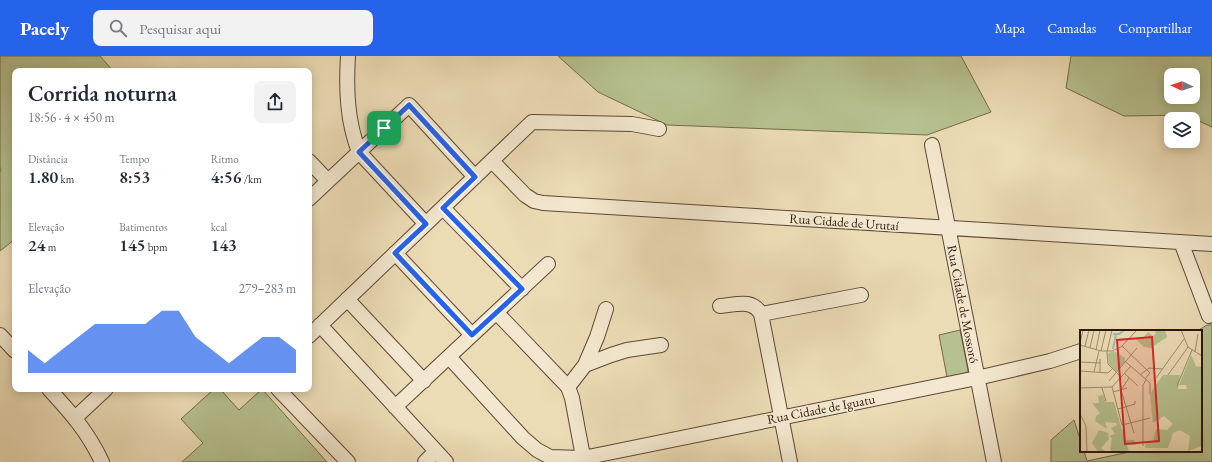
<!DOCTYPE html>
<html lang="pt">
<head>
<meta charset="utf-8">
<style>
	:root { --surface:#fff; --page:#f2f2f3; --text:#1f2937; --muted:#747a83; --accent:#2563eb }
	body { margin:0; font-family:"EB Garamond",serif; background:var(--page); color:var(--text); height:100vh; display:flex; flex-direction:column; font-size:15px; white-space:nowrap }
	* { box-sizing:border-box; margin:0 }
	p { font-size:13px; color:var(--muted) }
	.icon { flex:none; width:22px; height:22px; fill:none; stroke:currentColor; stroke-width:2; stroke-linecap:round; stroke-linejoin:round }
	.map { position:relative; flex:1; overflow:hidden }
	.panel { position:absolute; left:12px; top:12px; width:300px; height:324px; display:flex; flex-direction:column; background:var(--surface); border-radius:8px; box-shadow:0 2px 10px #0003 }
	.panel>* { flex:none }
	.needle { width:26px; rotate:274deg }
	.fabs { position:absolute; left:1164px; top:12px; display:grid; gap:8px }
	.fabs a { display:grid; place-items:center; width:36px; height:36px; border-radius:8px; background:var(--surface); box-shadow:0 2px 10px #0003; font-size:20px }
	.pin { position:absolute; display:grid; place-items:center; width:34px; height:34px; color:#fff; margin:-17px; border-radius:8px; box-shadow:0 2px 6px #0006 }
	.round { display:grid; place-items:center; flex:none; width:42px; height:42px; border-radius:8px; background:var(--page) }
	.headline { display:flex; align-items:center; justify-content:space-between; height:68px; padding:0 16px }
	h1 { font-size:22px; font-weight:600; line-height:30px }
	.metrics { display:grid; grid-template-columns:repeat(3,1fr); gap:6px; height:68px; padding:4px 16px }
	.metrics div { display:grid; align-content:center }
	.metrics b { font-size:17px; font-weight:600 }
	.metrics small { font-size:11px; font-weight:400 }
	.metrics p { font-size:11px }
	.chart { height:112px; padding:8px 16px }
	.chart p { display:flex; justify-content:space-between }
	.chart svg { width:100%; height:72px; margin-top:4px; fill:var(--accent); opacity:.7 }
	header { display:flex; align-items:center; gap:24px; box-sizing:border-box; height:56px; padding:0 20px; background:var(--accent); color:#fff }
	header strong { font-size:19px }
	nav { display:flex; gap:22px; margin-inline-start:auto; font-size:14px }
	.search { width:280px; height:36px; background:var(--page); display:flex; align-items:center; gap:10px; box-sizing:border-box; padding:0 14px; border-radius:8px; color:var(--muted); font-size:15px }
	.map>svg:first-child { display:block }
	.green { fill:#b6c18f; stroke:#726b4c; fill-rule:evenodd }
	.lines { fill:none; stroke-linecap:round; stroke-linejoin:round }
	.minor-casing { stroke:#5e4735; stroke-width:16 }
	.minor { stroke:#f3e8cf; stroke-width:14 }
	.route-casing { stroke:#fff; stroke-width:8 }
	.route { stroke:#2563eb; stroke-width:5 }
	.labels { text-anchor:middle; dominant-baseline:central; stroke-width:3; stroke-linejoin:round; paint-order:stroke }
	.street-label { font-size:13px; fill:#2e150a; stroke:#f3e8cf }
	.inset-river { fill:none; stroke:#9abca8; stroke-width:2 }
	.inset-road { fill:none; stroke:#a08c71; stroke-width:1 }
	.view { fill:#d62828; fill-opacity:0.15; stroke:#d62828; stroke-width:2 }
	.inset-edge { fill:none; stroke:#2e150a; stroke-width:2 }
</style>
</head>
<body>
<header>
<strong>Pacely</strong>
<div class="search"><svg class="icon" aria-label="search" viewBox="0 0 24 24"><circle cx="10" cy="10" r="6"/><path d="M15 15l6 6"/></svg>Pesquisar aqui</div>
<nav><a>Mapa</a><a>Camadas</a><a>Compartilhar</a></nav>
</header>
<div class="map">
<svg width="1212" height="406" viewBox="0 0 1212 406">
	<rect width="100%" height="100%" fill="#ecdcb5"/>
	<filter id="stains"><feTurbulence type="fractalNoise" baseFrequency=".005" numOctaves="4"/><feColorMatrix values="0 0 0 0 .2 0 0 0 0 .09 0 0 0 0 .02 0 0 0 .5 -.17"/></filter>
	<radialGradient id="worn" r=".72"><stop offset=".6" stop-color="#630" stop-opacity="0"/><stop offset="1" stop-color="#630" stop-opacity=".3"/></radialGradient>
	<!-- green -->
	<path class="green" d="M0,0H100L113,15H15V183L0,195V116L1,113L0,111Z
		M558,0H961L991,56L927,79L667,69L598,36Z
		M1071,0H1212V71L1186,59L1124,60L1066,32ZM1171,19H1193V41H1171Z
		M1207,269H1212V406H1051V384L1074,364L1081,386V395H1084L1087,405L1134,395H1201V275H1197Z
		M960,274L968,314L966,317L947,321L939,279Z
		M214,333H220L239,354L262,333L327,406H182L203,387L181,363Z"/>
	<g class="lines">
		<!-- minor casing -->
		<g class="minor-casing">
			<path id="minor" d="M348,0C346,33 347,65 359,96L426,168
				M932,89L994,406
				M309,105L328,125
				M492,105L525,139L534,145L543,147L1212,188
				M309,143L409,49L475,121
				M443,152L522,233
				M1181,186L1209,260
				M395,197L472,279
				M347,243L424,325
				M720,250C735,249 752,242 761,258L790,406
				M497,257L568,331L572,342L584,406
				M761,258L861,239
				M320,269L446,406
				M0,279L15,295
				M309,280L532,66L632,68L659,73
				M449,301L523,382L537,394L550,401L583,402L977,322L1050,305L1081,295
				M585,309L597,281L606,253
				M568,331L585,309L611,299L627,294L661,289
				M49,333C71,357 88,376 102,406
				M278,333L348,406
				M395,351L548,208
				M75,362L106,333
				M425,406L436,395"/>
		</g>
		<!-- minor -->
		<use href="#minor" class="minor"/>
	</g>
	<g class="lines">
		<!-- route casing -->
		<g class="route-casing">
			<path id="route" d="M409,49L475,121L443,152L522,233L472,279L395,197L426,168L359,96Z"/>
		</g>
		<!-- route -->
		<use href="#route" class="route"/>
	</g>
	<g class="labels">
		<!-- street labels -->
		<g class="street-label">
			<text transform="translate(844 166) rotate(4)">Rua Cidade de Urutaí</text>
			<text transform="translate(963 248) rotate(79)">Rua Cidade de Mossoró</text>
			<text transform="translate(821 353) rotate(-11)">Rua Cidade de Iguatu</text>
		</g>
	</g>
	<!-- overview -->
	<g transform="translate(1080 274)">
		<rect width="122" height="122" fill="#ecdcb5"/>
		<path d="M74,0H85L87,7L71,18L64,17L55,8H63L68,2L73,6L76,3ZM34,21L45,28V32L36,42L29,34L28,23ZM111,25L116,36L122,37V116L108,121L110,106L100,100L93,103L88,118H65L66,112H73L76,99L87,100L93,94L84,86L73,93L70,65L73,59L83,45H100L98,59H107L106,55H99ZM23,65L26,72H34L42,100L47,102L44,103L46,110H54L56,113V115H47L49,122H32L30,119L32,108L29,106L35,104L31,98L37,95L36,93L25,92L27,99L15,91L16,86L20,83L12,73H19L18,66ZM19,100L28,103L29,109L21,118L26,122H18L12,113Z" fill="#b6c18f"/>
		<path class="inset-river" d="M33,4H39L44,0M33,19L36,4"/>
		<path class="inset-road" d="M28,0H41M32,0L27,22L28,34L41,47M101,0L108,17L122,26M0,13L3,0M0,15L21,21H32L41,17L57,0M5,16L9,0M42,16L70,43L65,49M10,18L14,0M16,20L20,0M21,21L26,0M115,22L118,4M0,32L21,33M46,32L70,53V64M0,41L28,43L32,39M14,42L19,21M20,43V29M44,43L58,56M60,45L69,38L82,39M88,45L108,17M49,48L41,60L54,103M76,48L104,9M29,51L57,18M97,56L112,20M32,57L42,95L70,88M0,58L32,57L51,36M22,58L26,71M33,62L47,58M38,79L55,74V71M0,84L6,96L7,122M63,116V55L66,50"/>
		<path class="view" d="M72,7L79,111L45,114L37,10Z"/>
		<rect width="122" height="122" class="inset-edge"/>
	</g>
	<rect width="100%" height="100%" filter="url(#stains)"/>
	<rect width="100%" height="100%" fill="url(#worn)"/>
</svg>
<div class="fabs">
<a><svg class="needle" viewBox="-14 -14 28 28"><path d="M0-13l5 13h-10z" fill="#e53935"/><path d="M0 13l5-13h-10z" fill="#747a83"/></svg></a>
<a><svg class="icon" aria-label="layers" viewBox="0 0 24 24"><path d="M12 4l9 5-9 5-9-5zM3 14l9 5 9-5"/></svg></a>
</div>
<div class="pin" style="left:384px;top:72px;background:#1e9e55"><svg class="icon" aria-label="arrive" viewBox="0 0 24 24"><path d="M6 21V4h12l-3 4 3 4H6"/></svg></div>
<section class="panel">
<div class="headline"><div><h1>Corrida noturna</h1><p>18:56 · 4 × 450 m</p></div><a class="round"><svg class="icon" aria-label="share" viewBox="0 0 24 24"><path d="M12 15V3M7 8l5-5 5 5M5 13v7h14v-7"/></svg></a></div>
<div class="metrics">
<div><p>Distância</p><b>1.80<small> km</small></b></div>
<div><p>Tempo</p><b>8:53</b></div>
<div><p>Ritmo</p><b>4:56<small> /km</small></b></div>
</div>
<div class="metrics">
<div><p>Elevação</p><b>24<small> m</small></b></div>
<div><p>Batimentos</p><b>145<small> bpm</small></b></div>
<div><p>kcal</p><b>143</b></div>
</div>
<div class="chart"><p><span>Elevação</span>279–283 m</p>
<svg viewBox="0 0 160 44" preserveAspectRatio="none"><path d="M0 44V30L10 38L20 30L30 22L40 14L50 14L60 14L70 14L80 6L90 6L100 22L110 30L120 38L130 30L140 22L150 22L160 30V44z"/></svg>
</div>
</section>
</div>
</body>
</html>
